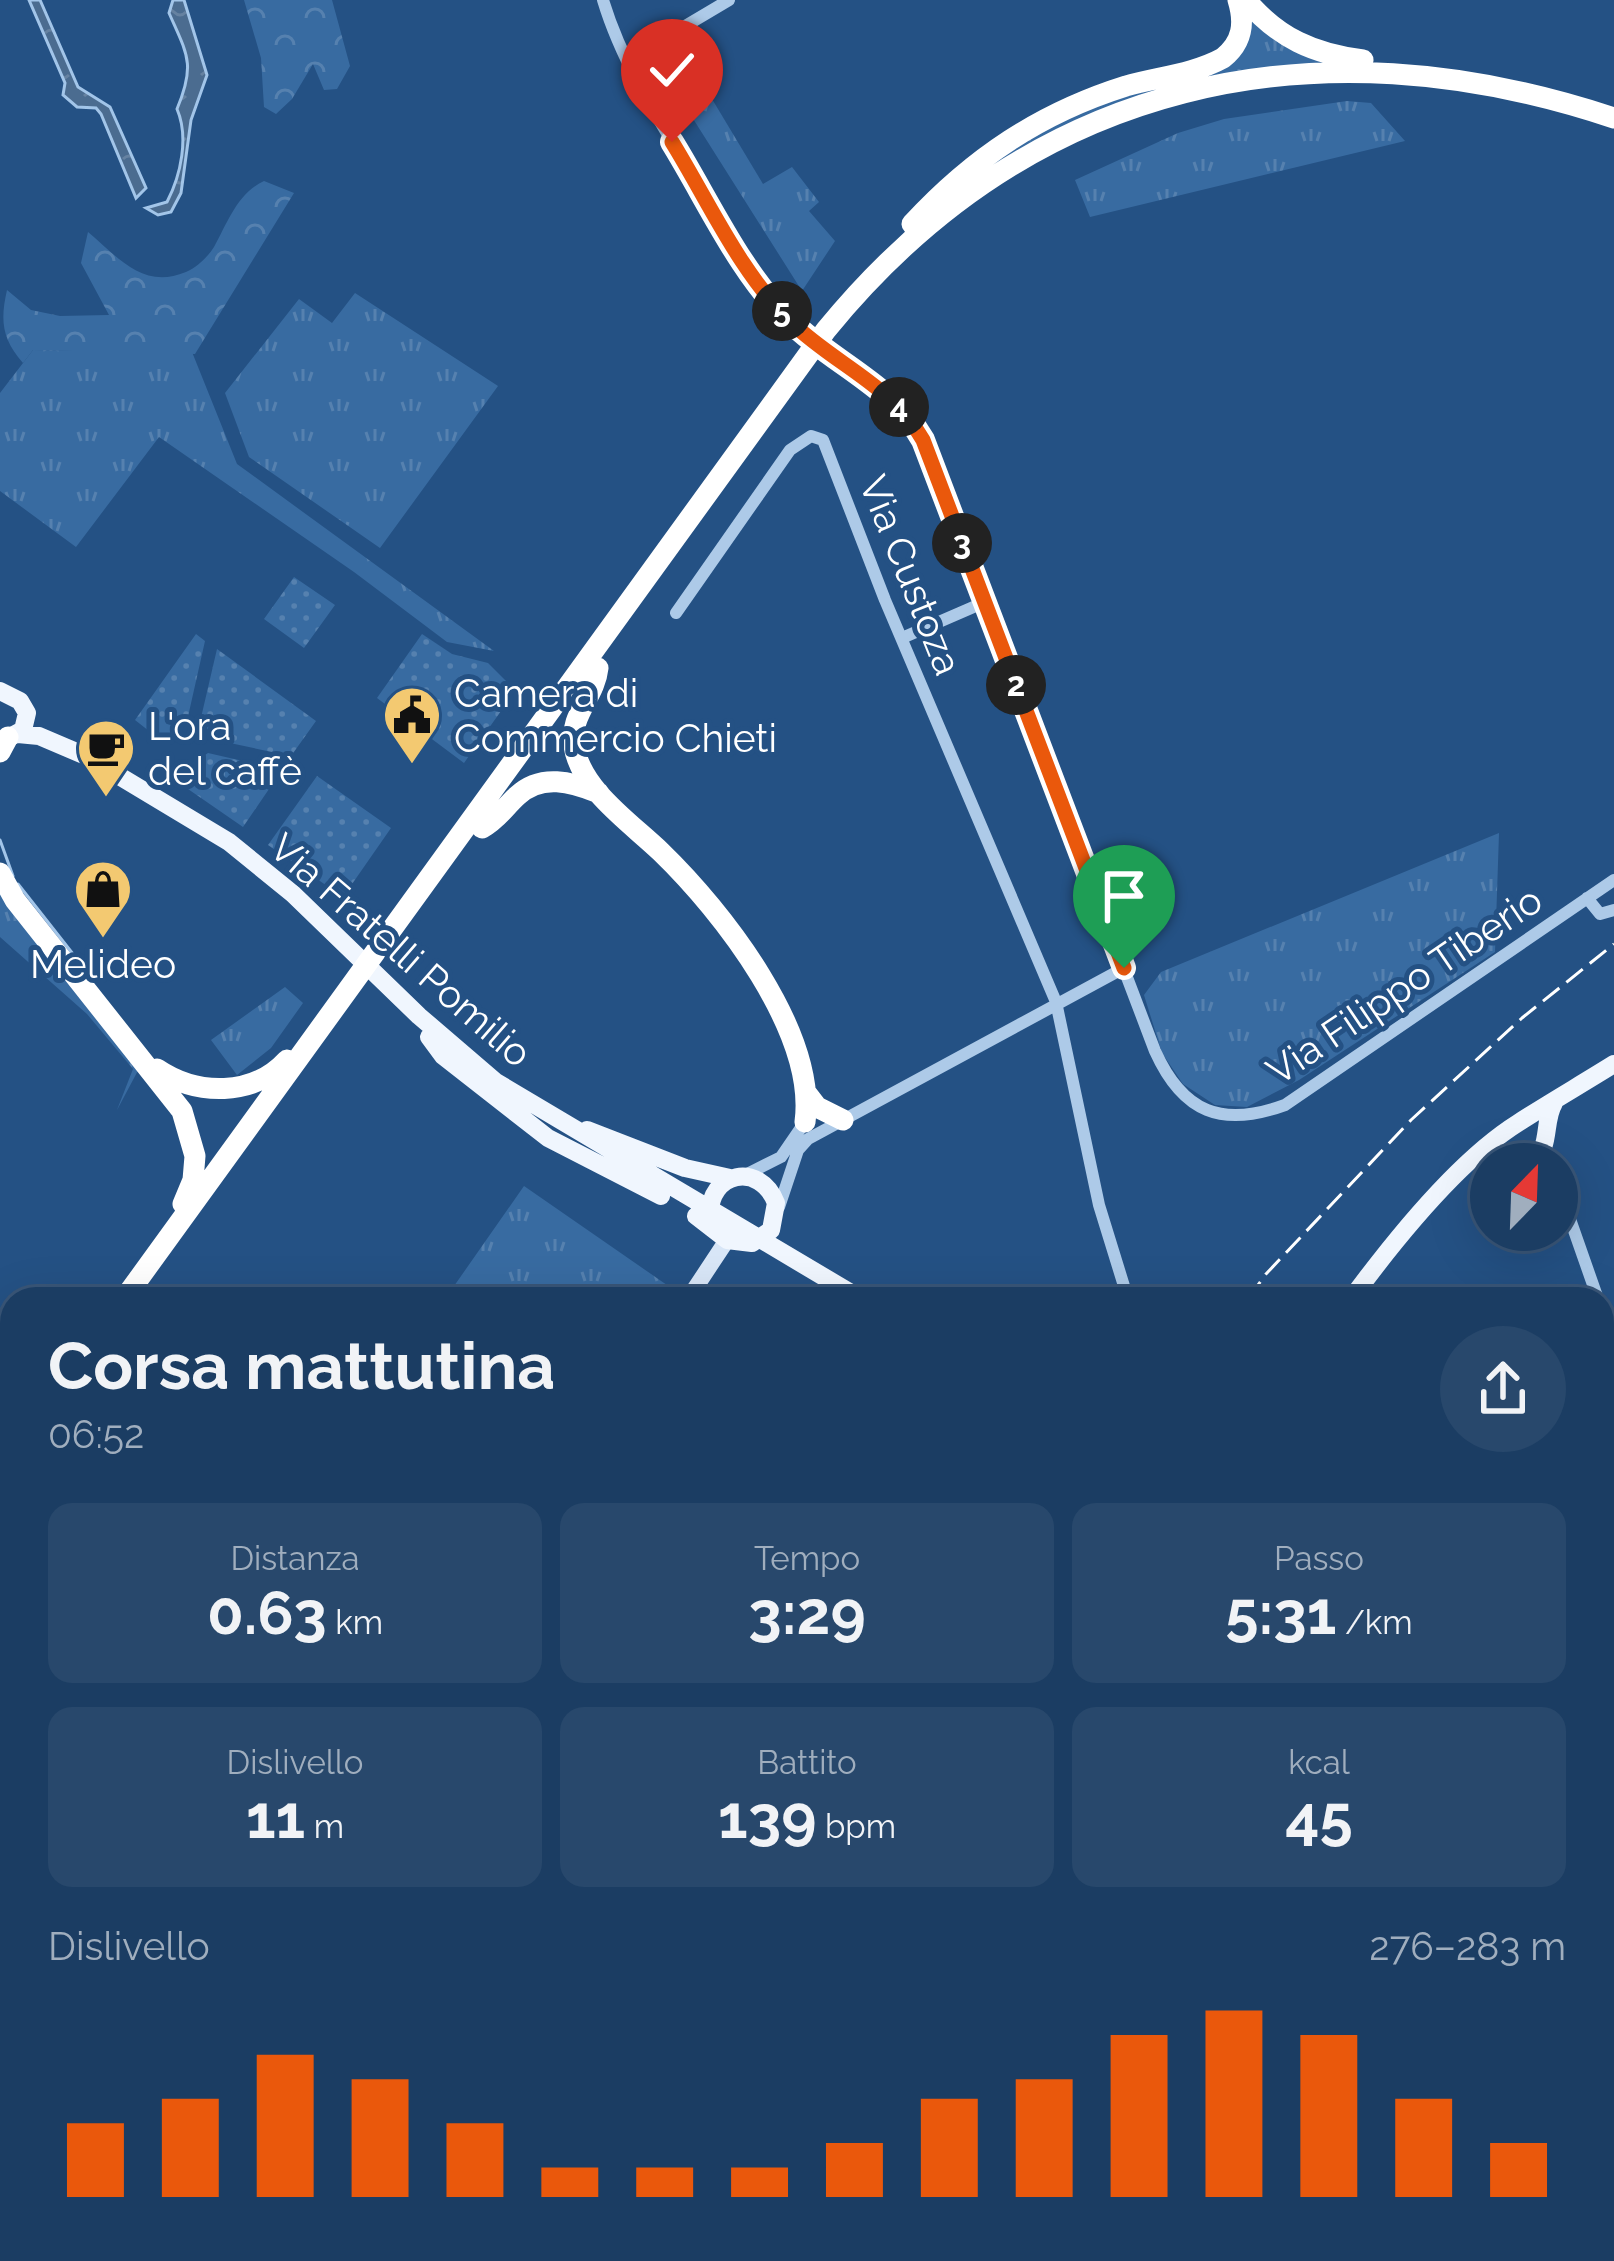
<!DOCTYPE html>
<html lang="it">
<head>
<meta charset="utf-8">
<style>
	:root { --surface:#1b3d63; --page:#28486c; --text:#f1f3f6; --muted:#a0aebe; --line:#395678; --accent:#ea580c }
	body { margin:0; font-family:Raleway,sans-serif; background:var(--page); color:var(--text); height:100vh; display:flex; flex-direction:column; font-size:45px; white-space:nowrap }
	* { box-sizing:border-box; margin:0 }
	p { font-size:39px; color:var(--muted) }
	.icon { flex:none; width:66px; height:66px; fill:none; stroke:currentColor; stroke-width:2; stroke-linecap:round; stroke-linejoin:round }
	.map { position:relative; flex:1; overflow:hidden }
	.side { position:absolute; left:0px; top:1287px; width:1614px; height:975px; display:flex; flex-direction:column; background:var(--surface); border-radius:36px 36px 0 0; box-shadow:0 12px 48px #0002,0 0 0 3px var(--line) }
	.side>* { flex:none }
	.needle { width:78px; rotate:23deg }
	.fabs { position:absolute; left:1470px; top:1143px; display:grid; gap:24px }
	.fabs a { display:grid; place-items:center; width:108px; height:108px; border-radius:50%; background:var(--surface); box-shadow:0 12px 48px #0002,0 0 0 3px var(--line); font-size:60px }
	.pin { position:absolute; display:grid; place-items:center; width:102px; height:102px; color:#fff; margin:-123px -51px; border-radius:50% 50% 50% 0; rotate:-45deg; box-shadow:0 0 12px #0007 }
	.pin .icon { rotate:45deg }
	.km { position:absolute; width:60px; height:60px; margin:-30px; border-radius:50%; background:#222; color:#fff; font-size:33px; line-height:60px; text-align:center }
	.round { display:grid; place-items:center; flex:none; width:126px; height:126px; border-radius:63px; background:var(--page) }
	.summary { display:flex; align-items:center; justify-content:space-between; height:204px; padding:0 48px }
	h1 { font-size:66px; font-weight:700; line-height:90px }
	.metrics { display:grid; grid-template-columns:repeat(3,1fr); gap:18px; height:204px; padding:12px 48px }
	.metrics div { display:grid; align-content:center; border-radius:24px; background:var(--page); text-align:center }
	.metrics b { font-size:60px; font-weight:700 }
	.metrics small { font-size:33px; font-weight:400 }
	.metrics p { font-size:33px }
	.chart { height:336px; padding:24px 48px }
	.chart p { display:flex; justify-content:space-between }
	.chart svg { width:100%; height:216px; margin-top:12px; stroke:var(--accent); stroke-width:6 }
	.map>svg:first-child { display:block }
	.grass { fill:url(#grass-tufts) }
	.forest { fill:url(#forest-crowns) }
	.park { fill:url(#park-dots) }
	.water { fill:url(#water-ripples); stroke:#a2c5e9; stroke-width:3 }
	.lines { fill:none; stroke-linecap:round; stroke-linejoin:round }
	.stream { stroke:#a2c5e9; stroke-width:3 }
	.street { stroke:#adcae8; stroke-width:12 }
	.secondary { stroke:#d8e6f7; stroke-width:16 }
	.primary { stroke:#f0f6fe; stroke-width:18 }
	.highway { stroke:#fff; stroke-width:21 }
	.rail { stroke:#fff; stroke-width:3; stroke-dasharray:21 9; stroke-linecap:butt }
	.route-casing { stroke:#fff; stroke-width:24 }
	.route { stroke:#ea580c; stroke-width:15 }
	.labels { text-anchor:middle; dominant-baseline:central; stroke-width:10; stroke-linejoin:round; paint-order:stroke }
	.street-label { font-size:39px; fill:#fff; stroke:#245184 }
	.poi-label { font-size:39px; fill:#fff; stroke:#245184; text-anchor:start }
</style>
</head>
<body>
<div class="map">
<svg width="1614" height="2261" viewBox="0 0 1614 2261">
	<defs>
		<pattern id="grass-tufts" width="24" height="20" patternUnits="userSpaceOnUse" patternTransform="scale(3)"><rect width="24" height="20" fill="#386ba1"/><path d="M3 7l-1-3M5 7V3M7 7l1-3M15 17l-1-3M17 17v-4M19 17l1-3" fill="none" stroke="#5681af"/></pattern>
		<pattern id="forest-crowns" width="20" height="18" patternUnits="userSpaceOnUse" patternTransform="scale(3)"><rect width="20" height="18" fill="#386ba1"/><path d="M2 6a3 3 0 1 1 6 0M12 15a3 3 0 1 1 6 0" fill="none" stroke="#5681af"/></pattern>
		<pattern id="park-dots" width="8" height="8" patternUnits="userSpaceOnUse" patternTransform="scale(3)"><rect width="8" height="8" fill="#386ba1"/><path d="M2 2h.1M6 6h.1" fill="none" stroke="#5681af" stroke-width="1.8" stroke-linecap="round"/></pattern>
		<pattern id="water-ripples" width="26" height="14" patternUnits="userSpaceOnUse" patternTransform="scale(3)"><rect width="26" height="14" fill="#4b6c90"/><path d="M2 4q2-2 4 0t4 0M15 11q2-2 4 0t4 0" fill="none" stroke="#6682a1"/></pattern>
	</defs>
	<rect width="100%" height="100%" fill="#245184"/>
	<!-- grass -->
	<path class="grass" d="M1247,19L1332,62L1270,67L1167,89L947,192L1037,126L1203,70Z
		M697,74L763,184L792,167L819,202L809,211L835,241L802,291L673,87Z
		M1347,101L1371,103L1405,141L1090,217L1075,180L1178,133L1224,119Z
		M355,293L498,386L380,548L249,457L225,393L299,299L332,323Z
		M33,350L192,352L237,464L494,651L447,642L354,572L159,437L76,547L0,491V393Z
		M1499,833L1495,952L1299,1080L1247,1107L1215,1105L1183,1084L1162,1053L1144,995L1161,972Z
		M0,888L142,1063L117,1110L133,1069L87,1014L0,937Z
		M285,987L303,1003L271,1048L237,1075L211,1040Z
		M524,1186L677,1292L672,1299H445Z"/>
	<!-- forest -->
	<path class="forest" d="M244,0H332L350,66L337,89L324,90L313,64L292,99L276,114L264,107L261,58Z
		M264,181L294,193L195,354L33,350L23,363C2,339 0,321 7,290L31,310L60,316L109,315L81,263L88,232C119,258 143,290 186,272C197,267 207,258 214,247C228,222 237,194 264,181Z"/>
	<!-- park -->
	<path class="park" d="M294,577L335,605L304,648L264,619Z
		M196,634L205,641L187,721L163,742L135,720Z
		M422,634L452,654L488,663L508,683L506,704L464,763L377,698Z
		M217,649L316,721L291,756L211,739L200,722Z
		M208,753L282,770L243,827L188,789L193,763Z
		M317,776L391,828L343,897L268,845Z"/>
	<!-- water -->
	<path class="water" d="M29,0H40L78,87L110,107L146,188L136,198L101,114L96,108L77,107L63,95L65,83Z
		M173,0H184L207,75L191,120L181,193L171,212L158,215L146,208L167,202C181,175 189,137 177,109C196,64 187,54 169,13Z"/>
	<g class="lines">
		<!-- stream -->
		<path class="stream" d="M0,840L13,876
			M18,884L84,968"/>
		<!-- street -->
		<path class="street" d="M603,0C624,70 668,134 705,196C731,238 754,281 787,318C829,363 891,383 923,440L1155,1051C1183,1113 1222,1128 1285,1105L1614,880
			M628,60L729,0
			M676,613L790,450L811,436L823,440L885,600L1056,1002L1099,1205L1128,1299
			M902,638L985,602
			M1587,898L1600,914L1614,910
			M799,1149L808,1139L1124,968
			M745,1175L781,1157L805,1122
			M1557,1182L1598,1299
			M779,1207L801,1141
			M1602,1310L1614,1346
			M1602,1603L1614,1599
			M1608,1704L1614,1720
			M839,2250L855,2261
			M956,2250L976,2261
			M1405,2250L1410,2261
			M756,2261L767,2250
			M874,2261L882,2250"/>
		<!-- secondary -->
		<path class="secondary" d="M688,1299L727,1240
			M0,2254L12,2237
			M940,2261L949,2250"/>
		<!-- primary -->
		<path class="primary" d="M0,691L20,701L27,713L23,730L12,736
			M18,734L39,736L86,756L229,842L293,894L419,1016L496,1082L861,1299
			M429,1037L443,1056L548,1138L661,1196
			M587,1130L685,1168L730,1178
			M1482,1160C1505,1150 1518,1162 1533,1157C1551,1152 1543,1120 1554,1103
			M696,1216L727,1240L752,1243L771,1230L776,1203C760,1161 708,1172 710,1216
			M1351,1299C1393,1242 1459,1160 1518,1123C1549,1103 1582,1084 1614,1064
			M1602,2090L1614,2103
			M658,2261L666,2250"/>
		<!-- highway -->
		<path class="highway" d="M1246,0C1278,38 1314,54 1363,60
			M912,224C973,158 1040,113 1126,86C1158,77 1194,74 1223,58C1243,42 1245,23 1238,0
			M598,668C595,697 569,715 574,746C581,790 631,823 661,852C722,911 817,1032 805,1122
			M0,752L8,737
			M482,828C498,819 504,808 517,796C541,773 572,782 599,793
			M0,873L15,900L182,1111L195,1156L193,1180L183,1204
			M157,1069C197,1096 253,1097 287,1060
			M807,1094L817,1107L843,1120
			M124,1299L826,330C1030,80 1314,18 1614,118
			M0,1471L12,1454
			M0,1495L12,1478"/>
		<!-- rail -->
		<path class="rail" d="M1248,1299L1266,1274L1411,1120L1522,1018L1614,944
			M551,2261L559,2250"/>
	</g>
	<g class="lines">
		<!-- route casing -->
		<g class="route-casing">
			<path id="route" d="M672,142C709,202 740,273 791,322C834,364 892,385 923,440L1124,968"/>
		</g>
		<!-- route -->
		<use href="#route" class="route"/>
	</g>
	<!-- icons -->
	<defs>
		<g id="civic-pin" transform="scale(3)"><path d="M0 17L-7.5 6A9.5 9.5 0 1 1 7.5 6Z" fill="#f3c971" stroke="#245184"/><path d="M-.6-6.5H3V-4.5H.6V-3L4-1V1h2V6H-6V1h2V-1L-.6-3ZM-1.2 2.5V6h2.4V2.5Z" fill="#111"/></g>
		<g id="cafe-pin" transform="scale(3)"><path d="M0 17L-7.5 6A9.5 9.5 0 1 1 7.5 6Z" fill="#f3c971" stroke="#245184"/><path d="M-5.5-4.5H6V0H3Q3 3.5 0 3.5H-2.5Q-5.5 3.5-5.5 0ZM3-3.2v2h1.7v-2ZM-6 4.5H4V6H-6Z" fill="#111"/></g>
		<g id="shop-pin" transform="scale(3)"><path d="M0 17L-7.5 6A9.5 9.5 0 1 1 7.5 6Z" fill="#f3c971" stroke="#245184"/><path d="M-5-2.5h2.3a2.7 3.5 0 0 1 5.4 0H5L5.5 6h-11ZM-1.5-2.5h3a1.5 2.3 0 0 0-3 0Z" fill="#111"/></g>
	</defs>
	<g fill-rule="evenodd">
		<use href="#civic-pin" x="412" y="715"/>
		<use href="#cafe-pin" x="106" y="748"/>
		<use href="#shop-pin" x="103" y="889"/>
	</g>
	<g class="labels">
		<!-- street labels -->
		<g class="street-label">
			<text transform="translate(911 575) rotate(68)">Via Custoza</text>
			<text transform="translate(401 950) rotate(41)">Via Fratelli Pomilio</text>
			<text transform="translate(1404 985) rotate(-34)">Via Filippo Tiberio</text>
		</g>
		<!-- poi labels -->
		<g class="poi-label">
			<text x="454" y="693">Camera di<tspan x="454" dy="45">Commercio Chieti</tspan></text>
			<text x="148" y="726">L'ora<tspan x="148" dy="45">del caffè</tspan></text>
			<text x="103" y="964" text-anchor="middle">Melideo</text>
		</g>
	</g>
</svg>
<div class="fabs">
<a><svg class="needle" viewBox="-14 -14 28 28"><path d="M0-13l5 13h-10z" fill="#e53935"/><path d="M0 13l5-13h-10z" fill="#a0aebe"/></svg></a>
</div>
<div class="pin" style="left:1124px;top:968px;background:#1e9e55"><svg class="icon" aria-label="arrive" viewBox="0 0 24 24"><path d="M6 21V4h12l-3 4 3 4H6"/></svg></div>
<div class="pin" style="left:672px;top:142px;background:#d93025"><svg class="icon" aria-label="check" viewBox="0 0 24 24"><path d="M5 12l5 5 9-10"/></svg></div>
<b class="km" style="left:1016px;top:685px">2</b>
<b class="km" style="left:962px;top:543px">3</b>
<b class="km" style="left:899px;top:407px">4</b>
<b class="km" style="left:782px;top:311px">5</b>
<section class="side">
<div class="summary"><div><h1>Corsa mattutina</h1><p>06:52</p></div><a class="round"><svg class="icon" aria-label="share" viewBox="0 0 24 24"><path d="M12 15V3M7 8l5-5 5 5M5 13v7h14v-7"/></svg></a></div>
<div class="metrics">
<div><p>Distanza</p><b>0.63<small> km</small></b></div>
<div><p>Tempo</p><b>3:29</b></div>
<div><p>Passo</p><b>5:31<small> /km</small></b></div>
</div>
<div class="metrics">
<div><p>Dislivello</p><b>11<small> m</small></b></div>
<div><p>Battito</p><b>139<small> bpm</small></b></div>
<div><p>kcal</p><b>45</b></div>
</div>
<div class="chart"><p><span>Dislivello</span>276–283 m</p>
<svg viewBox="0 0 160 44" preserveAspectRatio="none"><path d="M5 44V29M15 44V24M25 44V15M35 44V20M45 44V29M55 44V38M65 44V38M75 44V38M85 44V33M95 44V24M105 44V20M115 44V11M125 44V6M135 44V11M145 44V24M155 44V33"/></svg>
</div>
</section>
</div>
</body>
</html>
